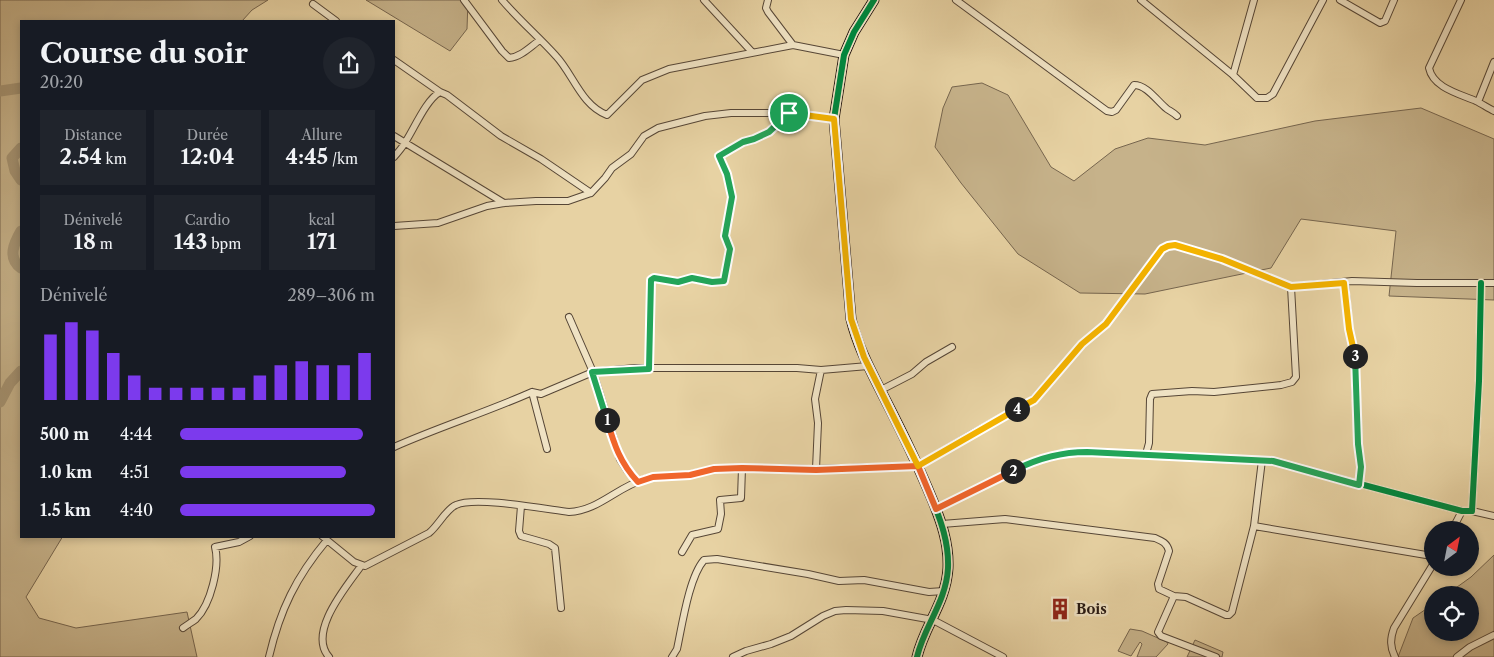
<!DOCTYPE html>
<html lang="fr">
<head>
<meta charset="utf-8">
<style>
	:root { --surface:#171b24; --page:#20242c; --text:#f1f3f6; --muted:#9ea1a6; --accent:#7c3aed }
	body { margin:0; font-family:"Libre Caslon Text",serif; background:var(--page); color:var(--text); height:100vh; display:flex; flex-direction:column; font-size:19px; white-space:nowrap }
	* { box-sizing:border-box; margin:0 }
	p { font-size:16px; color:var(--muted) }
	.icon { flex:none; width:28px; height:28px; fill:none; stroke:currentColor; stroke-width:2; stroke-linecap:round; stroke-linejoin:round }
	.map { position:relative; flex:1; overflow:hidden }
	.details { position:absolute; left:20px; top:20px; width:375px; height:518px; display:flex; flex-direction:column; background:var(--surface); border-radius:0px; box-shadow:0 2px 8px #0003 }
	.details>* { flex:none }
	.needle { width:32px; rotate:32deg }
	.buttons { position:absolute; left:1424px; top:521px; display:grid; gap:10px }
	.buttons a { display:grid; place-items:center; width:55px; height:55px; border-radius:50%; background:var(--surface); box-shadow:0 2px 8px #0003; font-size:25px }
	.pin { position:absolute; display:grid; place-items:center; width:42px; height:42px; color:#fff; margin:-21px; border:2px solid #fff; border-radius:50%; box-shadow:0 1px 5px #0007 }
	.km { position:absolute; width:25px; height:25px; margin:-12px; border-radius:50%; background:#222; color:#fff; font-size:14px; line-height:25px; text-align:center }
	.round { display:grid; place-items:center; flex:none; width:52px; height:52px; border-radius:26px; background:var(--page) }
	.summary { display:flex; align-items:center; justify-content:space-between; height:85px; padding:0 20px }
	h1 { font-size:28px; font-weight:800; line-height:38px }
	.metrics { display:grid; grid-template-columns:repeat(3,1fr); gap:8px; height:85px; padding:5px 20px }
	.metrics div { display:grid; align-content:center; border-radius:0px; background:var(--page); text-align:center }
	.metrics b { font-size:21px; font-weight:800 }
	.metrics small { font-size:14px; font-weight:400 }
	.metrics p { font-size:14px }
	.chart { height:140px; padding:10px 20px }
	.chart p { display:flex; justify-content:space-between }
	.chart svg { width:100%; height:90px; margin-top:5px; stroke:var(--accent); stroke-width:6 }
	ul { padding:0 20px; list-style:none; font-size:16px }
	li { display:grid; grid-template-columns:80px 60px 1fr; align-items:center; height:38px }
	li i { height:12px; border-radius:6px; background:var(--accent) }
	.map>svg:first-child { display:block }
	.green { fill:#c6b28a; stroke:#76654e }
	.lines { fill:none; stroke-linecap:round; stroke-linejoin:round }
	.river { stroke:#a59372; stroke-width:11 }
	.street-casing { stroke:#564636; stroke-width:8 }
	.secondary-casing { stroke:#251812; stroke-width:11 }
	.street { stroke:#efe2c3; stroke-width:6 }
	.secondary { stroke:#efe2c3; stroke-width:9 }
	.cycleway-casing { stroke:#efe2c3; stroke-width:9 }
	.cycleway { stroke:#00873e; stroke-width:6 }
	.split-1-casing { stroke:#fff; stroke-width:10 }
	.split-2-casing { stroke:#fff; stroke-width:10 }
	.split-3-casing { stroke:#fff; stroke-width:10 }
	.split-4-casing { stroke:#fff; stroke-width:10 }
	.split-5-casing { stroke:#fff; stroke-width:10 }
	.split-1 { stroke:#22a559; stroke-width:6 }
	.split-2 { stroke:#f0652b; stroke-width:6 }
	.split-3 { stroke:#22a559; stroke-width:6 }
	.split-4 { stroke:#f5b400; stroke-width:6 }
	.split-5 { stroke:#f5b400; stroke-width:6 }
	.labels { text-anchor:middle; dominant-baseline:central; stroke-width:5; stroke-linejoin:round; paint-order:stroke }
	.poi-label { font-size:14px; font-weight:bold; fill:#251812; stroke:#efe2c3; text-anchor:start }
</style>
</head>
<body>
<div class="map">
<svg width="1494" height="657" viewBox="0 0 1494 657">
	<rect width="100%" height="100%" fill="#e7d2a3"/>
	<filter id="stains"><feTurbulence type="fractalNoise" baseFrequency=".004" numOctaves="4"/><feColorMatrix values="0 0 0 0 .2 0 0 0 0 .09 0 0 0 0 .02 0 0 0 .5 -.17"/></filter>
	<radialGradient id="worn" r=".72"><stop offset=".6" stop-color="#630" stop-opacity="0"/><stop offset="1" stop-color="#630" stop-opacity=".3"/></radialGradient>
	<!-- green -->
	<path class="green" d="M0,0H268L252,10L242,21H21V536H63L26,597L39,618L76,628L187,612L197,657H0Z
		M366,0H468L467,29L450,51Z
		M982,83L1008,95L1051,167L1074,181L1115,149L1148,138L1205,145L1315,121L1421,108L1494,139V300L1389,296L1396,231L1301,219L1271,268L1145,294L1080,293L1018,254L961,183L935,147L943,108L952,87Z
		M1494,555V657H1398L1413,618L1432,605V632H1470V595H1446L1471,577Z
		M1130,629L1142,631L1167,642L1168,644L1156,657H1137L1142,644L1140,642L1131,656L1118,651Z
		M1195,640L1223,652L1222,657H1187Z"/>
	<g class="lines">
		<!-- river -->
		<path class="river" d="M0,91L21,88
			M21,148L12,158L15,171L21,180
			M21,231C14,243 7,258 21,268
			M0,402L10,383L21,371"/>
		<!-- street casing -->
		<g class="street-casing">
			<path id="street" d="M464,0L502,51L509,58C521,57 531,46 540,40
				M502,0C519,20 539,37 556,56C573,74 581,105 607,115L642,80L669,69L793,45L844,55
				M704,0L752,52
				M768,0L766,8L768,12L793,45
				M956,0L1107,111L1112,112L1116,110L1134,85C1147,85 1157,101 1167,109C1170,111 1174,113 1177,116
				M1141,0L1233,75L1257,98H1267L1273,94L1323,0
				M1340,0L1380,23L1385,21L1394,0
				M1461,0L1429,68C1433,88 1460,94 1476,101C1482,104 1488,108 1494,111
				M313,4L336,21
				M394,60L440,92
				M1233,75L1254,0
				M1478,102L1494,62
				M394,136L504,203
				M394,157C398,152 403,147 406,141C415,127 426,100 440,92L447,95L501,136L541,159L591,193
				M394,226L438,223L487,206L504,203L536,201H568L591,193L605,178L612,168L631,154L644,136L658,128L705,116L731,113H789L834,119
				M1345,283L1349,329L1356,361L1355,378L1358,444L1361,467L1359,485
				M569,317L593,372L635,368H797L821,370L868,366
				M649,369L651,280L655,278L678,282L692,278L712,282L724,281L730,249L725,236L732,197L727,174L719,156L743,142L754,139L769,132L789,113
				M881,390L912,374L926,362L952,347
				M394,447C439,427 487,412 532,392
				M547,449L532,392L541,394L593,372L620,459L627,470L638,481
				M1146,454L1149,443L1150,399L1152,394L1192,391L1214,392L1281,385L1292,382L1296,377L1291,287
				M816,469L918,466L972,434L1033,400L1082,344L1106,324L1161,249L1168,246L1175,245L1222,259L1291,287L1352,281L1417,283H1494
				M521,506L519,531L521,536L549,544L555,548L561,608
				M936,509L1031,463L1065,452H1087L1273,461L1462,511H1472L1479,381L1481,283
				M1472,511L1494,516
				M942,524L1005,519L1155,538C1162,541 1167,543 1169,551L1158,584L1159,589L1174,596L1186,597L1226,615H1229L1232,612L1254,526L1262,460
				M1254,526L1432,556
				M1452,530L1462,511
				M322,536L354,562L365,566L429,533C438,526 446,509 456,505C475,496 545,509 569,512C598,511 617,487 645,479C658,475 673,476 686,475C697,474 706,470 717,469C750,467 783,469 816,469L818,423L815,399L821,370
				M682,552L692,535L718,529L721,514L720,500L741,498L742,468
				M1174,596L1158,632L1161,636L1216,657
				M183,628C187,625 192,622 196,619C211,604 220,566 215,547L239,542L250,536
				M269,657C280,610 296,577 327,540
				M329,657C307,632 347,586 361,566
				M672,657L677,649C682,626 689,577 704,560L717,559L808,574L839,581L864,580L929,592L944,591
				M733,657L746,651L771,644L791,636L823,616L835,611L846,610L883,611L933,620L1003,657
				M1395,657C1390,647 1390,639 1394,628L1432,566
				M1457,657L1470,647L1494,635"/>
		</g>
		<!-- secondary casing -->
		<g class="secondary-casing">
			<path id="secondary" d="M874,0L854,32L844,55L834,119L851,319C858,348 872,373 885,399C902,432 918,465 932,499C941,521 949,543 948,568C946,603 924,626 917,657"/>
		</g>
		<!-- street -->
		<use href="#street" class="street"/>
		<!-- secondary -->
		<use href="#secondary" class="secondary"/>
		<!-- cycleway casing -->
		<g class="cycleway-casing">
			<path id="cycleway" d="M874,0L854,32L844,55L834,119L851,319C858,348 872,373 885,399C902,432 918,465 932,499C941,521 949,543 948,568C946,603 924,626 917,657
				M936,509L1031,463L1065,452H1087L1273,461L1462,511H1472L1479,381L1481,283"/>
		</g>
		<!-- cycleway -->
		<use href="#cycleway" class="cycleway"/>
	</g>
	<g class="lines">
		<!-- split-1 casing -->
		<g class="split-1-casing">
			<path id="split-1" d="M607,420L592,372L649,369L651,280L654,278L678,282L692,278L712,282L724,281L730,249L725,236L732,197L727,174L719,156L743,142L754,139L769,132L789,113"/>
		</g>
		<!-- split-2 casing -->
		<g class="split-2-casing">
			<path id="split-2" d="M607,420C614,444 620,463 638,482L653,477L690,475L714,469L742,468L816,470L918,466L936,509L1013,471"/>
		</g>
		<!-- split-3 casing -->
		<g class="split-3-casing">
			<path id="split-3" d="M1013,471C1036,459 1060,452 1087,452L1273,461L1359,485L1361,467L1358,444L1355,356"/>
		</g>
		<!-- split-4 casing -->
		<g class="split-4-casing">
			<path id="split-4" d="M1017,409L1034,400L1082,344L1106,324L1162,249L1168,246L1175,245L1222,259L1291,287L1344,283L1349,329L1355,356"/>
		</g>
		<!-- split-5 casing -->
		<g class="split-5-casing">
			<path id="split-5" d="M789,113L834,119L851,319L864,357L918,466L1017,409"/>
		</g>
		<!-- split-1 -->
		<use href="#split-1" class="split-1"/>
		<!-- split-2 -->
		<use href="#split-2" class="split-2"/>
		<!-- split-3 -->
		<use href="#split-3" class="split-3"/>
		<!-- split-4 -->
		<use href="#split-4" class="split-4"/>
		<!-- split-5 -->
		<use href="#split-5" class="split-5"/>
	</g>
	<!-- icons -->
	<defs>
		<g id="building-bare" transform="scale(1.725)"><path d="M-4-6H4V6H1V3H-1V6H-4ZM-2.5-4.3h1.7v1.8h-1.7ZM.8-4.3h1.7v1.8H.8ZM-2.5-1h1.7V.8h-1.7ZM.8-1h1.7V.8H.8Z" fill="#8f2418" stroke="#efe2c3" stroke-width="2.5" paint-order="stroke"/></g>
	</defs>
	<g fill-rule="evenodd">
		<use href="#building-bare" x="1060" y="609"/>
	</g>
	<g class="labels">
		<!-- poi labels -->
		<g class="poi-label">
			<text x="1076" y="609">Bois</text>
		</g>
	</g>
	<rect width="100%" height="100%" filter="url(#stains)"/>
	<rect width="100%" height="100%" fill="url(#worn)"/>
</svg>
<div class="buttons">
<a><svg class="needle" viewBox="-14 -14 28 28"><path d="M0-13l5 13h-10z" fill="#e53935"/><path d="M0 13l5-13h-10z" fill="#9ea1a6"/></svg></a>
<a><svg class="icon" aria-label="locate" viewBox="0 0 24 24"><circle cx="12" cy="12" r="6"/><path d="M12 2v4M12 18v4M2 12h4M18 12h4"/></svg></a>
</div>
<div class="pin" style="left:789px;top:113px;background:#1e9e55"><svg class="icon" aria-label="arrive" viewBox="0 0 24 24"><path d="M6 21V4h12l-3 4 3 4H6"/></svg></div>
<b class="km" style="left:607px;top:420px">1</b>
<b class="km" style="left:1013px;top:471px">2</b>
<b class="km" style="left:1355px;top:356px">3</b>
<b class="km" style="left:1017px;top:409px">4</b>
<section class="details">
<div class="summary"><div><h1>Course du soir</h1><p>20:20</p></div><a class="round"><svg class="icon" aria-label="share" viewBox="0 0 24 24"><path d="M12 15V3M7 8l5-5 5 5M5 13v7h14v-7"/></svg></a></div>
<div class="metrics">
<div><p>Distance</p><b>2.54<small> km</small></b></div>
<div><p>Durée</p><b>12:04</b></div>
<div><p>Allure</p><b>4:45<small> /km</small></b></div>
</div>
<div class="metrics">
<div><p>Dénivelé</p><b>18<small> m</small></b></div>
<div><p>Cardio</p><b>143<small> bpm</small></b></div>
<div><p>kcal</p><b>171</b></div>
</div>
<div class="chart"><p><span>Dénivelé</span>289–306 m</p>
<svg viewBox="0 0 160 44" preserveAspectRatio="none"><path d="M5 44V12M15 44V6M25 44V10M35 44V21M45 44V32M55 44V38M65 44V38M75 44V38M85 44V38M95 44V38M105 44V32M115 44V27M125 44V25M135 44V27M145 44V27M155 44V21"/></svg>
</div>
<ul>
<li><b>500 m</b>4:44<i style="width:94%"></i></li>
<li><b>1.0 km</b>4:51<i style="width:85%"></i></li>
<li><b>1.5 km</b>4:40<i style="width:100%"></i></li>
</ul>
</section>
</div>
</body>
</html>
